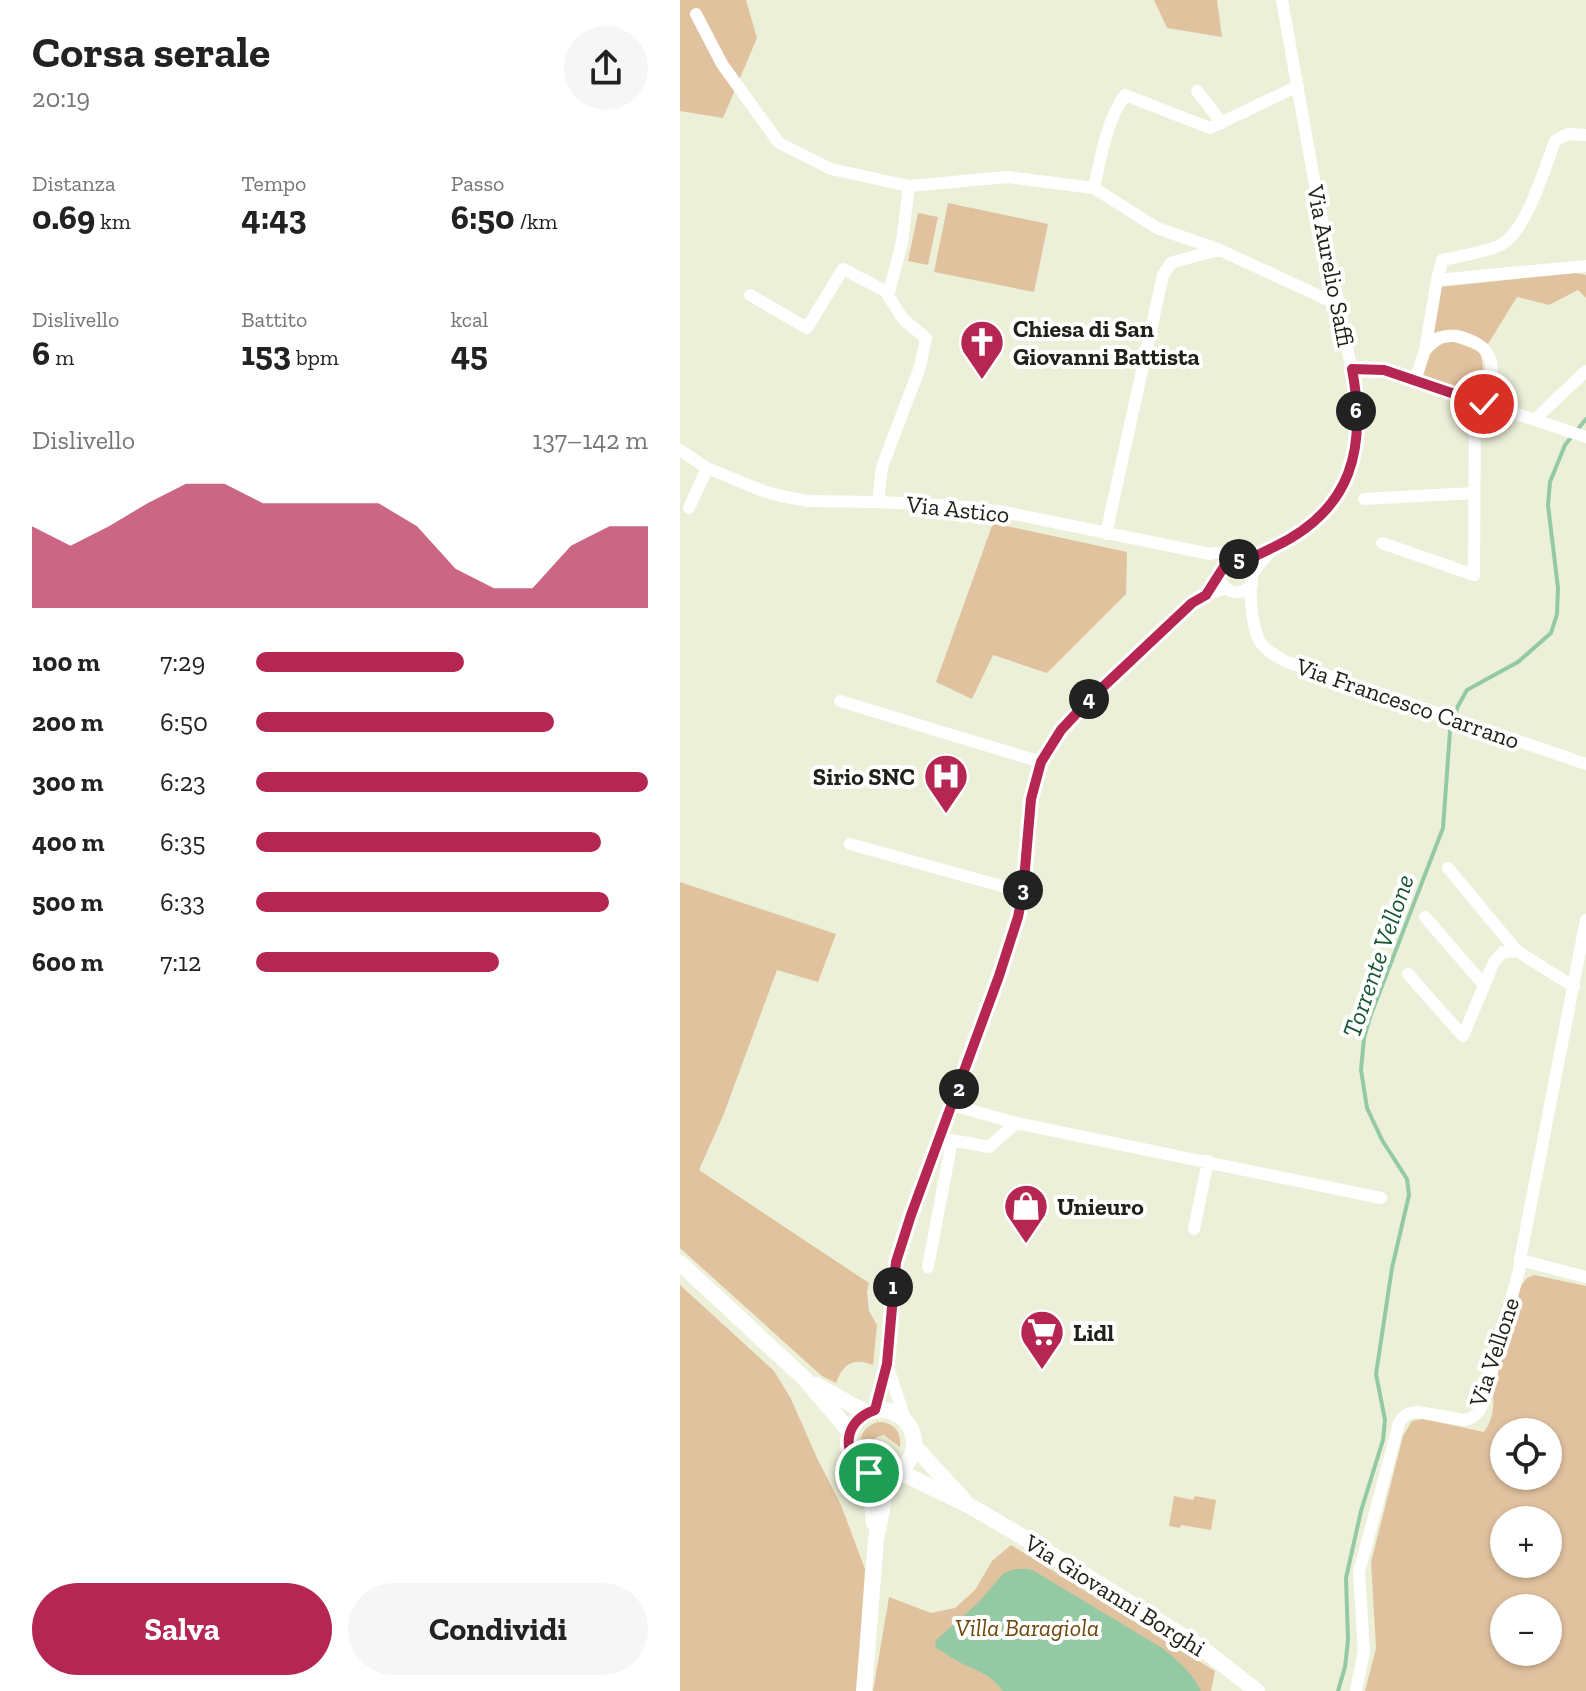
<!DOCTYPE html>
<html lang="it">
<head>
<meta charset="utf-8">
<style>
	:root { --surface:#fff; --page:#f6f6f6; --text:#222; --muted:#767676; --accent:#b62652 }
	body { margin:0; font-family:"Zilla Slab",serif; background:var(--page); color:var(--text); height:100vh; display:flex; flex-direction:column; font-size:30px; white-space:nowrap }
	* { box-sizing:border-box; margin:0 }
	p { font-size:26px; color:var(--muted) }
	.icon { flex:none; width:44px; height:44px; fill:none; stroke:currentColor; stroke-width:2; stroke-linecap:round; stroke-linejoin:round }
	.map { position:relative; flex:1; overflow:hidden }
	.sheet { display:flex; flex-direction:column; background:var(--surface); width:680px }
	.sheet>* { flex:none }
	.tools { position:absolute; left:810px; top:1418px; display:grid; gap:16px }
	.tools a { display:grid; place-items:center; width:72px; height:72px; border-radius:50%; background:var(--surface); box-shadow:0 2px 6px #0004; font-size:40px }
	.pin { position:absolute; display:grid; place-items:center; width:68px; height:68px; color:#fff; margin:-34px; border:4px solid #fff; border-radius:50%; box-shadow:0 2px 8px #0007 }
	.km { position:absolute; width:40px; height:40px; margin:-20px; border-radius:50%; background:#222; color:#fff; font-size:22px; line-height:40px; text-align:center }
	.round { display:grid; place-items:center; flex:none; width:84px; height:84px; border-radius:42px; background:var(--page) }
	.summary { display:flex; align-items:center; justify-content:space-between; height:136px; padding:0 32px }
	h1 { font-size:44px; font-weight:700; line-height:60px }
	.stats { display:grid; grid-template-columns:repeat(3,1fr); gap:12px; height:136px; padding:8px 32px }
	.stats div { display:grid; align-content:center }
	.stats b { font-size:34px; font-weight:700 }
	.stats small { font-size:22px; font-weight:400 }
	.stats p { font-size:22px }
	.chart { height:224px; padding:16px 32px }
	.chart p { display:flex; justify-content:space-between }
	.chart svg { width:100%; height:144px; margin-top:8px; fill:var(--accent); opacity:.7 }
	.primary-button { display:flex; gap:16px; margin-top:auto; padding:16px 32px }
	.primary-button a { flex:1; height:92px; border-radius:48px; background:var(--accent); color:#fff; font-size:32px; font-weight:700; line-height:92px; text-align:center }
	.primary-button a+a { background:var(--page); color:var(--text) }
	ul { padding:0 32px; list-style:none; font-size:26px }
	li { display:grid; grid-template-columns:128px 96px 1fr; align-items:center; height:60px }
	li i { height:20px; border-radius:10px; background:var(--accent) }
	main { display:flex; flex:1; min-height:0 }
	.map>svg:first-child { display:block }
	.green { fill:#e1c29f; fill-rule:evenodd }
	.water { fill:#93caa3 }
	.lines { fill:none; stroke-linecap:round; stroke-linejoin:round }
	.stream { stroke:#93caa3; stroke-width:4 }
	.street { stroke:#fff; stroke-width:12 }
	.secondary { stroke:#fff; stroke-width:16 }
	.route-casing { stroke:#fff; stroke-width:16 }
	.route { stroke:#b62652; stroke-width:10 }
	.labels { text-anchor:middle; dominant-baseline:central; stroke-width:8; stroke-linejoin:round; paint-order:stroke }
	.street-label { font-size:24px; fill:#212119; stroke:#fff }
	.poi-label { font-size:24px; font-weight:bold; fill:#212119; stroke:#fff; text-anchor:start }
	.park-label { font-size:24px; font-style:italic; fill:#6e470b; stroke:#fff }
	.water-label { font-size:26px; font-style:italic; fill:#165430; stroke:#fff }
</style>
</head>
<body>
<main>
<section class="sheet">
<div class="summary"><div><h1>Corsa serale</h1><p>20:19</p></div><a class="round"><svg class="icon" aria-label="share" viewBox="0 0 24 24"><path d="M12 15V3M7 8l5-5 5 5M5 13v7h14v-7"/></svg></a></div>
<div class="stats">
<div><p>Distanza</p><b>0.69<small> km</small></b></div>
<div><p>Tempo</p><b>4:43</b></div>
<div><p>Passo</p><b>6:50<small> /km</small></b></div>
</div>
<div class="stats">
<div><p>Dislivello</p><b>6<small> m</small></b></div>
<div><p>Battito</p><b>153<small> bpm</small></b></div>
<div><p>kcal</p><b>45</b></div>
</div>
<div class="chart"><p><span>Dislivello</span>137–142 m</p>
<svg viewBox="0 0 160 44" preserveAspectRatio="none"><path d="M0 44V19L10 25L20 19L30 12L40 6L50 6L60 12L70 12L80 12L90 12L100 19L110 32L120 38L130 38L140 25L150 19L160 19V44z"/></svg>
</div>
<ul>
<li><b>100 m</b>7:29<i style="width:53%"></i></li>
<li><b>200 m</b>6:50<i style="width:76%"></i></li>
<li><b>300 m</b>6:23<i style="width:100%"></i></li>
<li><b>400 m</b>6:35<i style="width:88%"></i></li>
<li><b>500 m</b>6:33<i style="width:90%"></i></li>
<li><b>600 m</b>7:12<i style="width:62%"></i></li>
</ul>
<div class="primary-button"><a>Salva</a><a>Condividi</a></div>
</section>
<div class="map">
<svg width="906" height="1691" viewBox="0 0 906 1691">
	<rect width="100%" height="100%" fill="#edf0d8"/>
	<!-- green -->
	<path class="green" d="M0,0H66L77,38L43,118L0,111Z
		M474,0H537L542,37L487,28Z
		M268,203L368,224L354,292L254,272Z
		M238,213L258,217L248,265L228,261Z
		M895,273L906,275V298L898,290L869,305L837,297L808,344C787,331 777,325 753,333L761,287Z
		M769,340L799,351C806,367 802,379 797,396L740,378C747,357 749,350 769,340Z
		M313,523L447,552L446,594L367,673L313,655L292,699L256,682Z
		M0,882L156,934L138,982L97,970L43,1116L19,1170L189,1283L187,1292L189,1311L197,1325L193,1365C173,1357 163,1364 156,1383L142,1376L124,1360L0,1248Z
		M854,1275L906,1286V1691H685L696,1648L691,1562L723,1436L732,1421L743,1419L804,1432C813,1420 814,1407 813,1392L841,1286L847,1278ZM824,1432H868V1476H824ZM824,1520H868V1564H824ZM824,1608H868V1652H824Z
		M0,1285L94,1371L111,1399L137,1458L161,1505L185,1569L177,1691H0Z
		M198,1422C214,1422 222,1432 220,1447L204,1435L197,1437L195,1440L197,1446L205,1447L212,1459C181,1472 167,1431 198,1422Z
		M494,1496L513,1500L515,1496L536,1500L531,1530L501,1525L500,1528L489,1526Z
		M331,1545L535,1671L531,1691H193L209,1597L251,1613L275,1608L295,1590L312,1561Z"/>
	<!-- water -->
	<path class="water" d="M335,1569H348L354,1571L482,1648C498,1660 513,1674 521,1691H323C308,1672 298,1672 279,1662C271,1658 264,1652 256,1648L255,1645L257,1639L298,1603L324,1573Z"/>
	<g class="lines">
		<!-- stream -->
		<path class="stream" d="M658,1691L665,1667L668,1640L666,1578L681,1511L703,1440L705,1420L696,1374L712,1268L729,1195L727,1179L702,1140L687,1108L681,1070L684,1038L690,1017L763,828L770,731L778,706L787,690L838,662L871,633L877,614L878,588L868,505L870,482L885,445L906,419"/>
		<!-- street -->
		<path class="street" d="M16,14L42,64L99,143L151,169L229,186L327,177L414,188L477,228L540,250L659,305
			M517,91L542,123
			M414,188C421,157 426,121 445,95L530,128L618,86
			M757,280L906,266
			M70,295L127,328L163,269L209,293
			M745,350C750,345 754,340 760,338C776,332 805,342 810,359C815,373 808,390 804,404
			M672,369L704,370L906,437
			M735,381L745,350L757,280L762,260C780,256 801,253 818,246C845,236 865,168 875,141L888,134L906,135
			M855,419L906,371
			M0,450L27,468L83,491L101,496L129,501L198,502L276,506L324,512L530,554C541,551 548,554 558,559
			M684,499L794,493
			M198,502L202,467L240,367L246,338L224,320L208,296L222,242L229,186
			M9,508L27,468
			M426,534L483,275L491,263L497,261L538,250
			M702,543L794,575L795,401
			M594,548C588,555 577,565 573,573C568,587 572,631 581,643C587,652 598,657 607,662L906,764
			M563,560L625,531L636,521L659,491L667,477L673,462L678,438L674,382L634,180L602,0
			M541,582C549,595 562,596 572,584
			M526,595C530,589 536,583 539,576C545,565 546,560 560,559
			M160,701L361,762
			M170,844L343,892
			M768,868L837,951
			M745,917L804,985
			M728,974L783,1036L814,962L823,952L837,951L894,987
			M272,1105L336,1123L701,1198
			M514,1229L528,1161
			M840,1260L906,1277
			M248,1267L272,1140L309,1147L336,1123
			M207,1365L225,1419
			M195,1410L207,1364L216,1262L231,1215L319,976L338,917L343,892L351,799L361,762L381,730L408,701L472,640L512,603L526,595L546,588
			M676,1691L684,1651L679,1572L719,1423C724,1415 729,1412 738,1412L784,1420C796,1418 800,1411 804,1400L839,1270L840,1260L906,920"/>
		<!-- secondary -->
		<path class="secondary" d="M0,1263L126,1380L170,1432
			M136,1385L187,1413
			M168 1443a33 33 0 1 1 66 0a33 33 0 1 1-66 0Z
			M234,1446L283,1499
			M218,1471L290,1506L350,1541L519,1646L577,1691
			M189,1473L194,1523
			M184,1691L196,1539L209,1475"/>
	</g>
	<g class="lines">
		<!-- route casing -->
		<g class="route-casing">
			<path id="route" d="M189,1473C160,1456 162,1421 195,1410L207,1364L216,1262L231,1215L319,976L338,917L343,892L351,799L361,762L381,730L408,701L512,603L526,595L547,562C554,559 559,561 565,559C574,558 585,551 594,547C672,510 687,449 672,369L704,370L804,404"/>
		</g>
		<!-- route -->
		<use href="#route" class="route"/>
	</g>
	<!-- icons -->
	<defs>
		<g id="church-pin" transform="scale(2.3)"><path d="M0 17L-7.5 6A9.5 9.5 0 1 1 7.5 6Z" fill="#b62652" stroke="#fff"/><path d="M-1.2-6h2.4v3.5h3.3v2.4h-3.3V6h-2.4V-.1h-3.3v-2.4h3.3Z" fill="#fff"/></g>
		<g id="hospital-pin" transform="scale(2.3)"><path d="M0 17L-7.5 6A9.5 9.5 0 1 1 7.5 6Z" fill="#b62652" stroke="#fff"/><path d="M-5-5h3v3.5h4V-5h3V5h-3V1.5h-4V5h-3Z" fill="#fff"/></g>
		<g id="shop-pin" transform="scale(2.3)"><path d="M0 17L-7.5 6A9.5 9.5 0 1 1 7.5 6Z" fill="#b62652" stroke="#fff"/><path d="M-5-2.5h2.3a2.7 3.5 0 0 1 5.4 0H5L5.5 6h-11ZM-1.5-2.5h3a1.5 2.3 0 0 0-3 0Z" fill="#fff"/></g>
		<g id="supermarket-pin" transform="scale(2.3)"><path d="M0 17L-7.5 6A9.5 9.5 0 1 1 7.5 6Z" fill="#b62652" stroke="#fff"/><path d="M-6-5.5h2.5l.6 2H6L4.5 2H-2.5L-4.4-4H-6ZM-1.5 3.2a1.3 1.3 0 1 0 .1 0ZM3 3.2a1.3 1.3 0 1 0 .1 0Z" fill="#fff"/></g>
	</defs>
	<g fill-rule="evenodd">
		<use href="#church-pin" x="302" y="342"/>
		<use href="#hospital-pin" x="266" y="776"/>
		<use href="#shop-pin" x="346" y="1206"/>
		<use href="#supermarket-pin" x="362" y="1332"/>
	</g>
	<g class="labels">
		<!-- street labels -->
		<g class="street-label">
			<text transform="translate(651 266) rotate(79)">Via Aurelio Saffi</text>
			<text transform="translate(278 509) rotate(6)">Via Astico</text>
			<text transform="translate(728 703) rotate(19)">Via Francesco Carrano</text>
			<text transform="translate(814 1352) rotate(-72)">Via Vellone</text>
			<text transform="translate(435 1595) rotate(32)">Via Giovanni Borghi</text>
		</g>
		<!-- poi labels -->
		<g class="poi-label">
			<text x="333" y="328">Chiesa di San<tspan x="333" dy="28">Giovanni Battista</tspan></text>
			<text x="235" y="776" text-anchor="end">Sirio SNC</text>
			<text x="377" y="1206">Unieuro</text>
			<text x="393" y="1332">Lidl</text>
		</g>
		<!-- park labels -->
		<g class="park-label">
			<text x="347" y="1627">Villa Baragiola</text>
		</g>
		<!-- water labels -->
		<g class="water-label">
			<text transform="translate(698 956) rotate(-71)">Torrente Vellone</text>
		</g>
	</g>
</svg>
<div class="tools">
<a><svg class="icon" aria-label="locate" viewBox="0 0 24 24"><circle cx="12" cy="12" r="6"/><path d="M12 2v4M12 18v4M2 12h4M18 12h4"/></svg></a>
<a>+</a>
<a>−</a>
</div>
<div class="pin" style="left:189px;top:1473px;background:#1e9e55"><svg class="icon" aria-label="arrive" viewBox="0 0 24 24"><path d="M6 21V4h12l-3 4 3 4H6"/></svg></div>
<div class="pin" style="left:804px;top:404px;background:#d93025"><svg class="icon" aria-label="check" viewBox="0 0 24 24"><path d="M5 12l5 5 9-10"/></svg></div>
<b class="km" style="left:213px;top:1287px">1</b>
<b class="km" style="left:279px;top:1089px">2</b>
<b class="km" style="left:343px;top:890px">3</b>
<b class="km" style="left:409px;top:699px">4</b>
<b class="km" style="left:559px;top:559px">5</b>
<b class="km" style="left:676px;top:411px">6</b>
</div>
</main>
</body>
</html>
